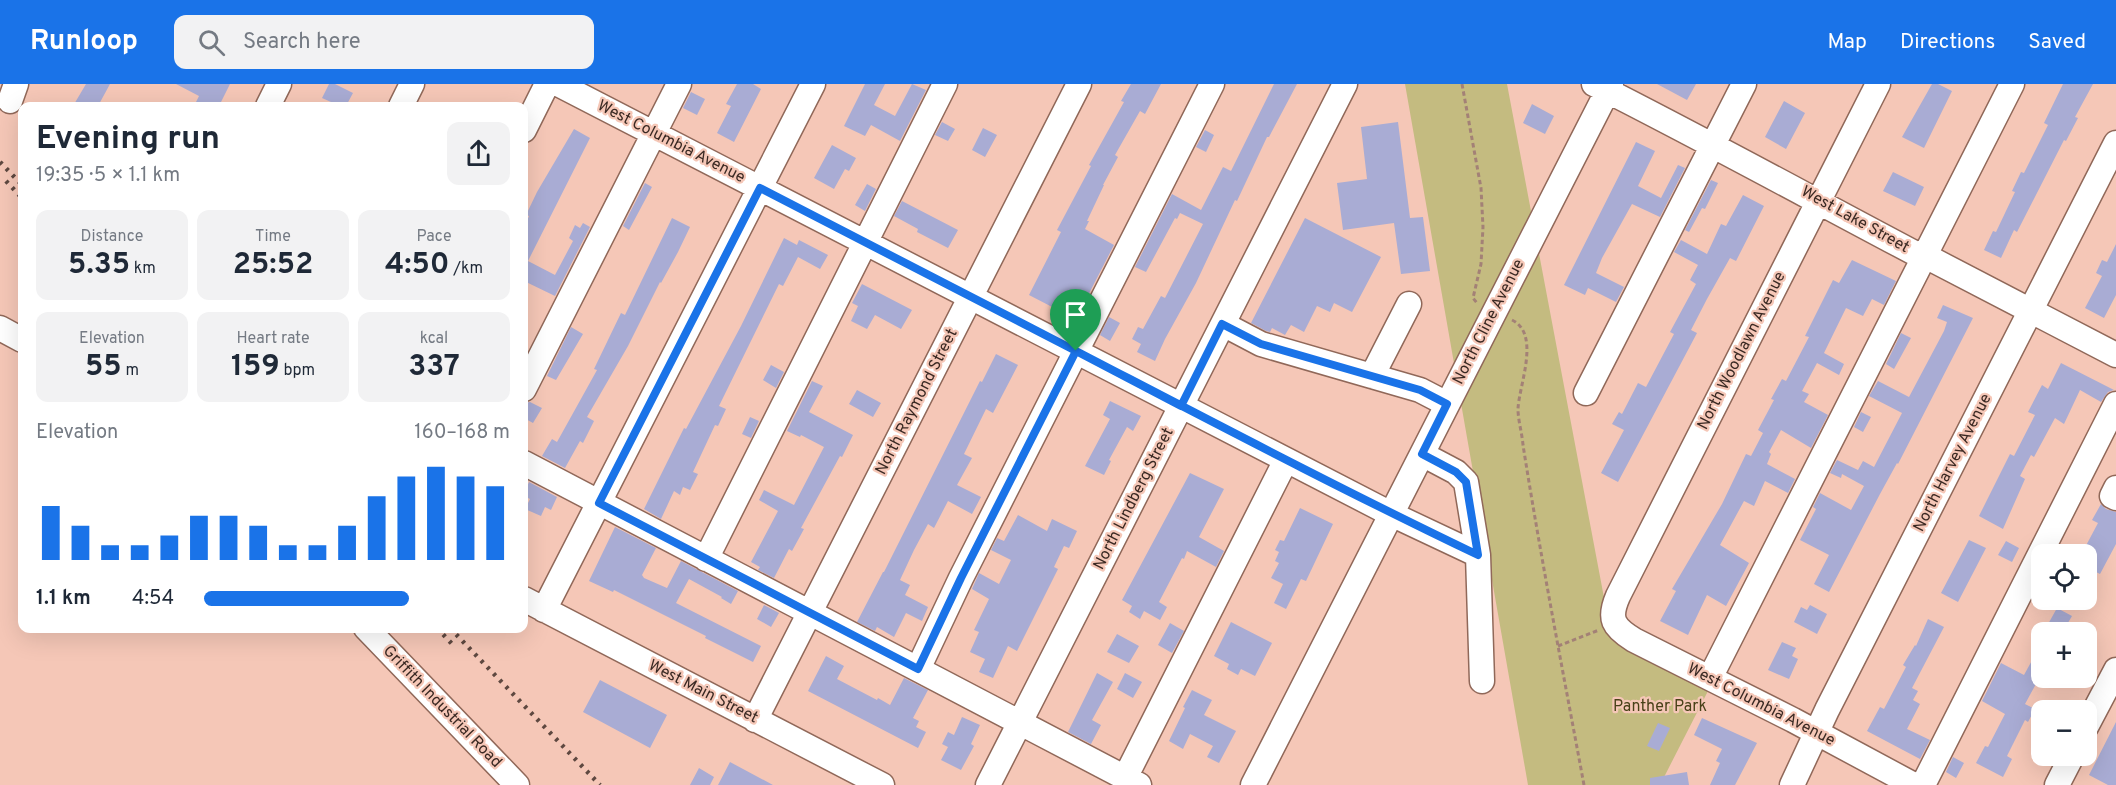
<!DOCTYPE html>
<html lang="en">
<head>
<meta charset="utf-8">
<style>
	:root { --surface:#fff; --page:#f2f2f3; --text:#1f2937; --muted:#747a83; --accent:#1a73e8 }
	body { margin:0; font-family:Overpass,sans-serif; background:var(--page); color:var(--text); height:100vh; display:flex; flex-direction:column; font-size:22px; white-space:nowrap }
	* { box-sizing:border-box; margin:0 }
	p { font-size:20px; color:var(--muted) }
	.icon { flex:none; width:33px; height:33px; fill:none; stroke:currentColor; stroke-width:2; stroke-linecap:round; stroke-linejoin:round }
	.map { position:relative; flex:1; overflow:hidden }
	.panel { position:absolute; left:18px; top:18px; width:510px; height:531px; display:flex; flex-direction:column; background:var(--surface); border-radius:12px; box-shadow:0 6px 24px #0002 }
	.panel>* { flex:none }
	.buttons { position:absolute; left:2031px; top:460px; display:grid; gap:12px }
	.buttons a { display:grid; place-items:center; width:66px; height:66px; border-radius:12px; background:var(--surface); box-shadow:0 6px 24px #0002; font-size:30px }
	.pin { position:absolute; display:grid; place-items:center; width:51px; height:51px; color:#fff; margin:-62px -26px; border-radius:50% 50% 50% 0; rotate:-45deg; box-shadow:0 0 6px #0007 }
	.pin .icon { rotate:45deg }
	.round { display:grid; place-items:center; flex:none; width:63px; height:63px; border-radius:12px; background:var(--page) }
	.overview { display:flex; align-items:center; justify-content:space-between; height:102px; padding:0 18px }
	h1 { font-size:33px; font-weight:700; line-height:45px }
	.stats { display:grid; grid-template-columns:repeat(3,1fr); gap:9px; height:102px; padding:6px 18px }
	.stats div { display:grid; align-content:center; border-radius:12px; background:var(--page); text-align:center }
	.stats b { font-size:30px; font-weight:700 }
	.stats small { font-size:16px; font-weight:400 }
	.stats p { font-size:16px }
	.chart { height:168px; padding:12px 18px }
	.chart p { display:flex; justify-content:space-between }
	.chart svg { width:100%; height:108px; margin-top:6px; stroke:var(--accent); stroke-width:6 }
	ul { padding:0 18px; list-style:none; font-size:20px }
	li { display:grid; grid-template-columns:96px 72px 1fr; align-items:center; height:45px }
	li i { height:15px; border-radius:8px; background:var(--accent) }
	header { display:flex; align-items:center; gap:36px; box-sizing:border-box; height:84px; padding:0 30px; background:var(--accent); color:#fff }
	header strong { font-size:28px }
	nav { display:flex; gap:33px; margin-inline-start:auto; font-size:21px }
	.search { width:420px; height:54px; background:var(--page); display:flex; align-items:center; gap:15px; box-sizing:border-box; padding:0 21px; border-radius:12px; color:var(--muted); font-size:22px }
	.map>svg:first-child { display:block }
	.green { fill:#c4bb80 }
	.building { fill:#a9acd4 }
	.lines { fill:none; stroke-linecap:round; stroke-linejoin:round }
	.minor-casing { stroke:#906859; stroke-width:27 }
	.path { stroke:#a38176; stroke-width:3; stroke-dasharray:4.5 3; stroke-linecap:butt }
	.minor { stroke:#fff; stroke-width:24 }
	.rail { stroke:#5e4840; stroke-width:4.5; stroke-dasharray:3 6; stroke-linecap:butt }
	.route-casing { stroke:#fff; stroke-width:12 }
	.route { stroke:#1a73e8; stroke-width:8 }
	.labels { text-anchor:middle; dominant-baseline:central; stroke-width:4.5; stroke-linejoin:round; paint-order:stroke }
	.street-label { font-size:16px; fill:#3a2923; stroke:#f5c7b7 }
	.park-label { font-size:16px; fill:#484118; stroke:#f5c7b7 }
</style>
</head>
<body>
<header>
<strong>Runloop</strong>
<div class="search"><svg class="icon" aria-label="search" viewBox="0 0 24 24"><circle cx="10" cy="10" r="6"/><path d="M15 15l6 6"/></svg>Search here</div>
<nav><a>Map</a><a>Directions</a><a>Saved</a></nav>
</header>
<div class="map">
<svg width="2116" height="701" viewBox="0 0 2116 701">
	<rect width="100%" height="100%" fill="#f5c7b7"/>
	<!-- green -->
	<path class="green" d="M1405,0H1507L1612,556L1708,607L1660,701H1528Z"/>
	<!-- building -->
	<path class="building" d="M86,0H110L98,22H73Z
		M176,0H230L219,22H194L199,12Z
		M329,0H335L353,9L346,22H340L322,14Z
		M737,0H753L761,5L734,58L717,49L731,22L726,20Z
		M865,0H885L874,21L895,32L912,0L926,6L900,57L871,41L865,52L844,42Z
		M1131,0H1161L1145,30L1140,27L1115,71L1118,73L1103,101H1104L1087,137H1089L1085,145L1114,161L1079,229L1060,218L1056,225L1029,211L1061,148L1057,146L1091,82L1089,81L1124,18L1121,17Z
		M1274,0H1297L1269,53H1267L1237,117L1235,116L1196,199L1165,255L1155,277L1137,268L1141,260L1132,255L1138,243L1143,245L1161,212L1165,214L1203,140L1180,129L1177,135L1175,134L1146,188L1135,183L1172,110L1201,126L1223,83L1231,87Z
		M1657,0H1696L1687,16Z
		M1932,0H1938L1952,7L1924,64L1902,53Z
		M2063,0H2093L2075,33L2078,34L2066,57L2064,56L2017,148L2014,146L2001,174L1984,166L1993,147L1996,148L2015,108L2012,107L2021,88L2024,89L2048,41L2044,39Z
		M691,8L705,15L697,31L683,24Z
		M1784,17L1805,29L1786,65L1765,53Z
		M1532,20L1554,32L1545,50L1523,39Z
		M942,38L955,45L948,57L935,51Z
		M1398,38L1410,134L1423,133L1430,187L1401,190L1394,139L1343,146L1337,99L1367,95L1361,43Z
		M983,44L997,51L985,73L972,66Z
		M574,45L590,54L528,177L555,191L573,157L569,154L575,141L580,144L583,139L590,143L555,212L524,197V144L529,132L526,131L537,108Z
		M1205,46L1214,51L1206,68L1196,63Z
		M1636,58L1655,67L1638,102L1661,114L1678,81L1685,84L1660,133L1632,120L1602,174L1596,189L1624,203L1616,218L1588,204L1585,211L1564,201Z
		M832,61L856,74L849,87L845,85L834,105L814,94Z
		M1893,88L1924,103L1915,122L1883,107Z
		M1711,96L1718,99L1705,125L1702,124L1689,148L1685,146Z
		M645,99L652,103L629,146L623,142Z
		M867,100L876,105L865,127L855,121Z
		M1743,111L1764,122L1736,177L1730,174L1707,215L1691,246L1697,249L1618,398L1601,389L1624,346L1612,340L1619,328L1622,330L1638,299L1646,303L1674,250L1670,248L1696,200L1690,196L1698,181L1674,168L1681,156L1707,170L1721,140L1726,142Z
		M902,117L958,146L948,164L917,148L918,145L894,132Z
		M672,134L690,143L678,168L661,199L660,198L628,262L587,333L594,337L583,359L580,357L565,384L542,372L552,355L557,358L597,286L594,285L621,229L625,231Z
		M1305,134L1381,173L1352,228L1334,219L1330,228L1317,222L1304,248L1291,241L1285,251L1272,244L1270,248L1266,247L1251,239Z
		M784,154L797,161L799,156L828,171L820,185L798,173L783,202L779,200L719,322L726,325L718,342L715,341L693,388L698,390L690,406L683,403L680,411L674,407L661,435L644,425L684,344L686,345L741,242Z
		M2116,160V211L2104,234L2085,224L2102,192L2096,189L2102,176L2107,178Z
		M1852,176L1896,197L1884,221L1872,215L1863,232L1846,224L1824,269L1844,280L1839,291L1817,279L1802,307L1809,310L1804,318L1828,331L1811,364L1781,346L1769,368L1771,370L1767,380L1795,395L1788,409L1765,397L1754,422L1744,417L1720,461L1749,479L1726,522L1707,511L1688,551L1660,537L1676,507L1672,505L1722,420L1746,370L1751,372L1763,349L1758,346L1774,316L1771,315L1782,295L1786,297L1809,253L1805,252L1833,196L1839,199Z
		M862,200L912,226L901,245L875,231L867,245L851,237L858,222L852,219Z
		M1943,221L1973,234L1898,380L1897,379L1880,410L1829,508L1814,500L1829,471L1800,456L1816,425L1813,423L1820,409L1851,426L1864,402L1842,390L1841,394L1830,389L1837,376L1858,386L1863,377L1874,383L1902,329L1869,312L1878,297L1909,313L1944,247L1947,238L1937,234Z
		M1109,233L1120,239L1110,257L1100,251Z
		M571,243L583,250L556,296L547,292Z
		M1901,249L1911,254L1894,285L1886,280Z
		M996,270L1018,281L993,329L986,325L964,370L972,374L957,401L981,413L972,430L948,417L934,444L928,440L914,466L900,496L910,501L905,511L928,523L922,537L906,529L894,553L877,543L875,547L857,538L883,488H884L980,297L982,298Z
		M2061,279L2114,306L2108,308L2101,318L2080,306L2064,340L2055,334L2034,373L2031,371L2020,392L2025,395L2003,445L1979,432L2010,370L2014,372L2035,331L2028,328L2042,301L2048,305Z
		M771,281L784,288L776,304L763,296Z
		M812,297L823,302L809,328L853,351L842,373L840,372L801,444L804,445L792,467L789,465L774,494L758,486L760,483L751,478L778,427L759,416L764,406L794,421L824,363L801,351L800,353L787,347Z
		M857,306L881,319L873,333L849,320Z
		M1110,317L1141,332L1133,347L1127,343L1109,376L1111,377L1104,391L1085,382L1110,335L1103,331Z
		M530,318L542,324L533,339L524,334V319Z
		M1861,328L1871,333L1863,348L1854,343Z
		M750,333L759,337L751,354L742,350Z
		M1190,389L1224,405L1199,453L1224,467L1216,483L1187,467L1184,475L1182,474L1159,518L1167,523L1160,536L1144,527L1140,535L1129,528L1132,522L1122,516Z
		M529,398L557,413L551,426L545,423L541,432L525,425L530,415L524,412V410Z
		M2101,420L2106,425L2116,428V460L2100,490L2086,483V471H2081L2098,439L2092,436Z
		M1300,424L1333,440L1306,497L1301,495L1286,525L1274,519L1283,500L1271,494L1279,479L1275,477L1279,468L1275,466L1280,456L1284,457Z
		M1018,431L1047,447L1052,435L1077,447L1069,464L1064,462L1054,483L1058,485L1017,567L1008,562L993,594L979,588L985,575L970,568L979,548L974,546L989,515L972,505L979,489L999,500L1011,476L991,466L997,454L1004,457Z
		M615,443L656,464L642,491L644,494L667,504L681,477L738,507L731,520L721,514L722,513L689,495L676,519L761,562L753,578L705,554L706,552L614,506L613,508L589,497Z
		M1969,456L1986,464L1958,518L1941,509Z
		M2006,457L2019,464L2012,478L1998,471Z
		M764,521L779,529L771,543L757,535Z
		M1810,521L1827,530L1817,550L1794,538L1801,523L1807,526Z
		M2057,524L2072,532L2062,549L2047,542Z
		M1928,535L1944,543L1912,604L1918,607L1913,616L1920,620L1907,645L1930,656L1920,675L1867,647L1880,623L1884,625L1906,583L1903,581L1915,561L1916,562Z
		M1231,538L1272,559L1255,592L1241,585L1238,591L1227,585L1229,580L1214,572Z
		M1170,539L1184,547L1172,569L1158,561Z
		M1117,550L1139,562L1129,579L1107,568Z
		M1782,558L1796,564L1792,572L1798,575L1789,595L1768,586Z
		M2042,558V589L2025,620L2035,625L2028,638L2025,636L2007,672L2012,675L2003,693L1976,679L1985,662L1988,663L2005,630L1982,617L2001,579L2024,591Z
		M826,572L844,582L837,595L877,616L878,614L890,621L904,594L928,606L913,634L919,637L916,643L926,648L918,664L808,607Z
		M1097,589L1113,598L1092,636L1101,641L1091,660L1068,648Z
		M1125,589L1142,598L1133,614L1117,605Z
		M600,596L667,631L650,664L583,628Z
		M1192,606L1212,616L1204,631L1236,647L1219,679L1207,673L1213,662L1190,650L1183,665L1169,657L1185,624L1183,623Z
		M962,633L980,641L971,660L974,662L961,686L941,676L948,663L942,660L948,648L954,651Z
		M1702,634L1757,659L1735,701H1710L1720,679L1716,677L1722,665L1694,651Z
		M2116,638V701H2108L2089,691Z
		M1658,639L1670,644L1659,667L1647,662Z
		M1953,673L1964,679L1956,694L1946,688Z
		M730,678L773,701H718Z
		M699,684L714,693L710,701H690Z
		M1687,688L1689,701H1650V694Z"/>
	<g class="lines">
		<!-- minor casing -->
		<g class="minor-casing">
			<path id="minor" d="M558,0L1391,430L1478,471L1466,398L1456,388L1422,370
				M1594,0C1705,56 1814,116 1924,174L1935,177L2116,271
				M1878,0L1618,512C1608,535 1613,543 1634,556L1793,636L1914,701
				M10,17L16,0
				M268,22L279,0
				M401,22L412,0
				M524,46L547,0
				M1223,240L1261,260L1420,306L1447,320
				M0,244L22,256
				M1372,292L1409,220
				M524,305L679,0
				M1586,309L1744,0
				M524,379L1139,701
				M2116,404L2112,412L2116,414
				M1478,471L1482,597
				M706,475L945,0
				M524,515L882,701
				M544,526L813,0
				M366,544L517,701
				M918,585L961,494L1212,0
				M1710,594L2012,0
				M755,636L1079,0
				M2086,643L2116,586
				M1125,694L1286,376
				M988,701L1345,0
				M1253,701L1611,0
				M1792,701L1827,626L2116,59
				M1923,701L2116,320
				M2057,701L2072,672"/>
		</g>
		<!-- path -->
		<path class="path" d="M1462,0L1481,104L1483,143L1481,180L1473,214L1477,219
			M1512,236C1541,250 1519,301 1518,325C1518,336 1522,349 1523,361C1541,475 1563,588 1584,701
			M1558,562L1599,546"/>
		<!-- minor -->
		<use href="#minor" class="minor"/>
		<!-- rail -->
		<path class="rail" d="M0,78L22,101
			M6,97L22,114
			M437,544L454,562
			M450,544L600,701"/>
	</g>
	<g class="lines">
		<!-- route casing -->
		<g class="route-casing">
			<path id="route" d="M1076,267L760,104L599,419L918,585L961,494L1076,267C1209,336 1342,406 1478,471L1466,398L1456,388L1422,370L1447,320L1420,306L1261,260L1222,240L1181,322L1076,267"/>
		</g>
		<!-- route -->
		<use href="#route" class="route"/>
	</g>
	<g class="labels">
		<!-- street labels -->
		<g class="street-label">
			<text transform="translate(671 58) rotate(27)">West Columbia Avenue</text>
			<text transform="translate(1855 136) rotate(29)">West Lake Street</text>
			<text transform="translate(1489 238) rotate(-63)">North Cline Avenue</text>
			<text transform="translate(1742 267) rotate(-63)">North Woodlawn Avenue</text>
			<text transform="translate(917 318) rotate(-63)">North Raymond Street</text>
			<text transform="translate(1953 379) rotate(-63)">North Harvey Avenue</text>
			<text transform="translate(1134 415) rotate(-63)">North Lindberg Street</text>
			<text transform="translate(703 608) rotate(27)">West Main Street</text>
			<text transform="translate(1761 621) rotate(27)">West Columbia Avenue</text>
			<text transform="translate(442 623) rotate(46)">Griffith Industrial Road</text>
		</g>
		<!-- park labels -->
		<g class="park-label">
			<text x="1660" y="623">Panther Park</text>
		</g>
	</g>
</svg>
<div class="buttons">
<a><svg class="icon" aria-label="locate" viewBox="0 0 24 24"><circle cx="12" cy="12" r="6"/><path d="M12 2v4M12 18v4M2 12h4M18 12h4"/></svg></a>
<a>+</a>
<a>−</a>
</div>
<div class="pin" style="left:1076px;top:267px;background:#1e9e55"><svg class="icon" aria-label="arrive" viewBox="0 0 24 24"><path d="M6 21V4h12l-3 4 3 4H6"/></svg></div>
<section class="panel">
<div class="overview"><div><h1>Evening run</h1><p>19:35 · 5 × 1.1 km</p></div><a class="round"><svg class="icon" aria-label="share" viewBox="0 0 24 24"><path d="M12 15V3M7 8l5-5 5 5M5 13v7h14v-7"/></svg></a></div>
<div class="stats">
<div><p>Distance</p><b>5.35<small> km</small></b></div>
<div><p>Time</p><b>25:52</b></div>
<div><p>Pace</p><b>4:50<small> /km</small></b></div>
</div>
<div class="stats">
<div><p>Elevation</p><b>55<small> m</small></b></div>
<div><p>Heart rate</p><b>159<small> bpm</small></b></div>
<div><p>kcal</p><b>337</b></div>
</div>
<div class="chart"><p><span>Elevation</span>160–168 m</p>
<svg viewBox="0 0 160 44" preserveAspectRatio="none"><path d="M5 44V22M15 44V30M25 44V38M35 44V38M45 44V34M55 44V26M65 44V26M75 44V30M85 44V38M95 44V38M105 44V30M115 44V18M125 44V10M135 44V6M145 44V10M155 44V14"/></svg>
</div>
<ul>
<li><b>1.1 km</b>4:54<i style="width:67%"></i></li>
</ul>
</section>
</div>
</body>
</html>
